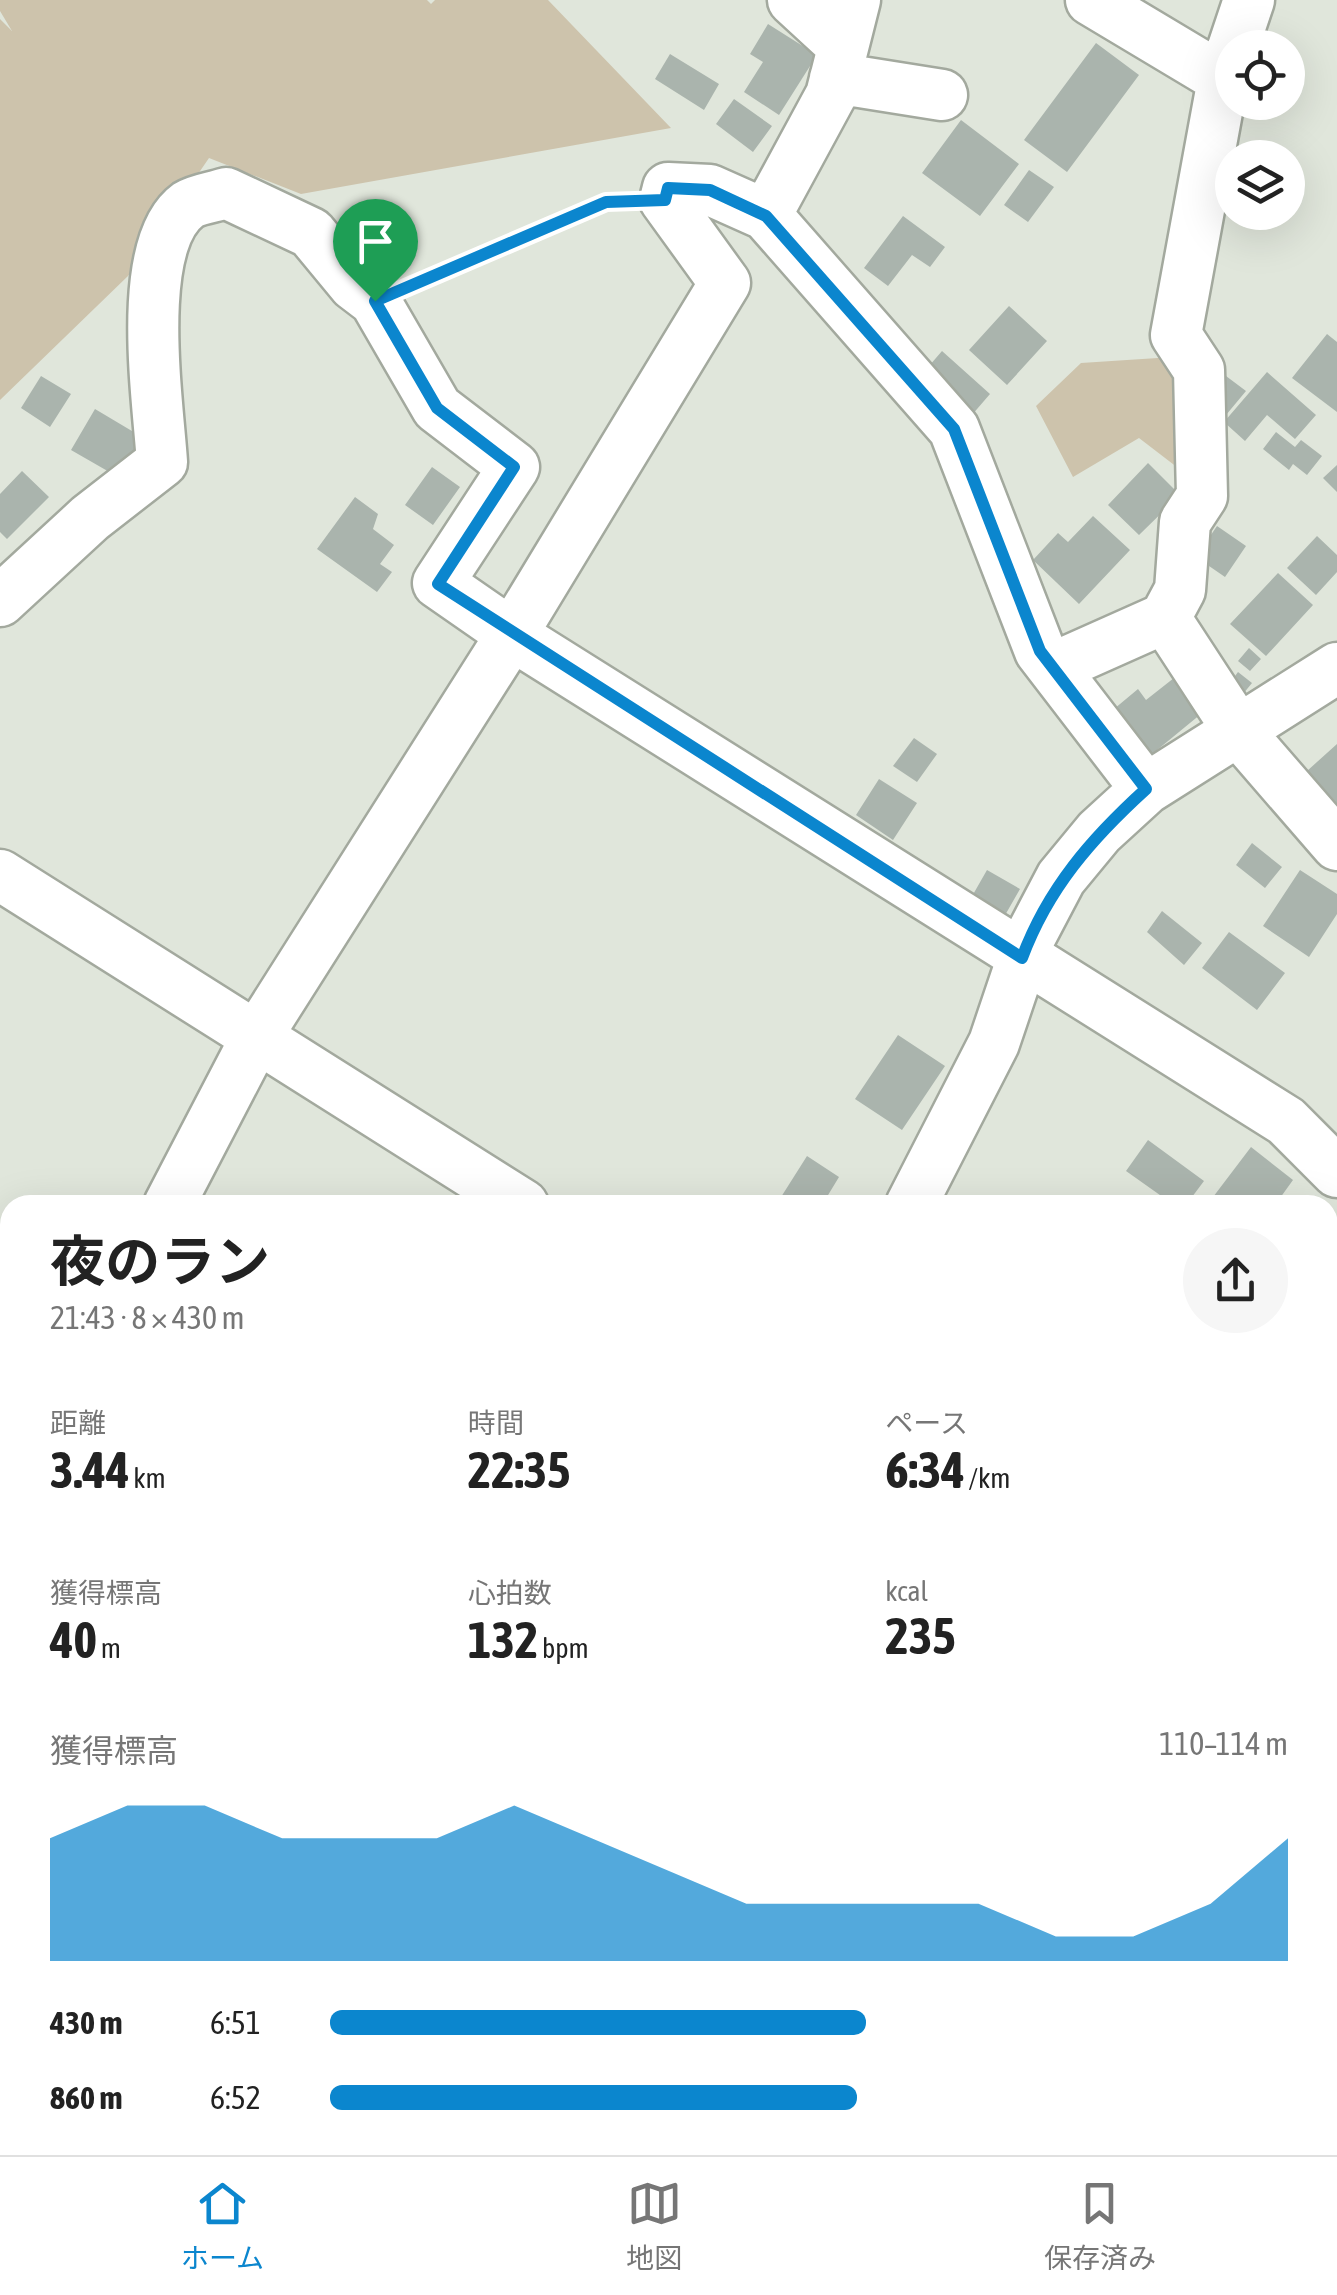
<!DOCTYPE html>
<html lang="ja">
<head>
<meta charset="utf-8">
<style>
	:root { --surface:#fff; --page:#f6f6f6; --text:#222; --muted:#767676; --line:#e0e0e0; --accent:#0b86ce }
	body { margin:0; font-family:"Asap Condensed","Noto Sans JP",sans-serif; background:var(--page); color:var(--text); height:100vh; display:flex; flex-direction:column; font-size:38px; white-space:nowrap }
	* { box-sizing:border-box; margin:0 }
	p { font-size:32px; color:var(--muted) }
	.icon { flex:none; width:55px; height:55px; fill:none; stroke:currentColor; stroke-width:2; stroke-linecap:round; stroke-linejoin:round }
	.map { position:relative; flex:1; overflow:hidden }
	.details { position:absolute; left:0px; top:1195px; width:1338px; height:960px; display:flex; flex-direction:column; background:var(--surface); border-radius:30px 30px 0 0; box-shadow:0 10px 40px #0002 }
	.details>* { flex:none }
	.controls { position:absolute; left:1215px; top:30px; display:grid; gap:20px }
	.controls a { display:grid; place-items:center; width:90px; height:90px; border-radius:50%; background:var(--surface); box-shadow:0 10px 40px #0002; font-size:50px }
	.pin { position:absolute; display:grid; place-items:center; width:85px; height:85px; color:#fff; margin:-102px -42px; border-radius:50% 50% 50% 0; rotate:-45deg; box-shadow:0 0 10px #0007 }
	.pin .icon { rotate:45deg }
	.round { display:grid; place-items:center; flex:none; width:105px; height:105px; border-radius:52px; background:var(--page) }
	.headline { display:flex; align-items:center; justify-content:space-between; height:170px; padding:0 50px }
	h1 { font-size:55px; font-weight:700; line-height:75px }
	.metrics { display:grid; grid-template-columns:repeat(3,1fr); gap:15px; height:170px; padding:10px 50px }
	.metrics div { display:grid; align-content:center }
	.metrics b { font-size:50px; font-weight:700 }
	.metrics small { font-size:28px; font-weight:400 }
	.metrics p { font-size:28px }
	.chart { height:280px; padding:20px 50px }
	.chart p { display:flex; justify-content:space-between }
	.chart svg { width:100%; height:180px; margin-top:10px; fill:var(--accent); opacity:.7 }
	ul { padding:0 50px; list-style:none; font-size:32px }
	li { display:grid; grid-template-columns:160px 120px 1fr; align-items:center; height:75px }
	li i { height:25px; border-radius:12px; background:var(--accent) }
	.tabs { display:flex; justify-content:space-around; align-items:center; height:140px; border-top:2px solid var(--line); background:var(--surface); font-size:28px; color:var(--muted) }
	.tabs a { display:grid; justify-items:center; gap:5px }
	.tabs .selected { color:var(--accent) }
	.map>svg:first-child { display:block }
	.green { fill:#cdc3ac }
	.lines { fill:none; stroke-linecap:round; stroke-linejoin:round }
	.river { stroke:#96bab0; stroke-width:68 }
	.building { fill:#aab4ad }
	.minor-casing { stroke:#a3a99e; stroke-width:55 }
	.path { stroke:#868b83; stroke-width:6; stroke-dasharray:8 5; stroke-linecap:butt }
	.minor { stroke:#fff; stroke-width:50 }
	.route-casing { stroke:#fff; stroke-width:20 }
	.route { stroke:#0b86ce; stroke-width:12 }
</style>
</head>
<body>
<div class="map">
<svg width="1337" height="2155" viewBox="0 0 1337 2155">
	<rect width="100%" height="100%" fill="#e0e6db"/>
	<!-- green -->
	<path class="green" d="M0,0H427L431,4L435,0H548L671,128L301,194L209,158L128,276L0,400V19L12,31L0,11Z
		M1173,357L1182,471L1139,438L1073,477L1036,406L1081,363Z
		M1337,2001V2155H931L939,2145H1328V2004Z
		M742,2145H816L791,2155H729Z
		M820,2145H902L896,2155H819Z"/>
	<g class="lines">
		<!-- river -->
		<path class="river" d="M1328,2047L1337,2045
			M1005,2155L1016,2145"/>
	</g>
	<!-- building -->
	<path class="building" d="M768,24L817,55L779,115L744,92L763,62L750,54Z
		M1096,43L1139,75L1067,172L1024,140Z
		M670,54L719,84L704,110L655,79Z
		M734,99L772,126L753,152L716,124Z
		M961,120L1019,164L980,216L922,173Z
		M1029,170L1054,187L1028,222L1004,205Z
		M903,216L945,247L930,267L912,255L888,286L864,268Z
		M1009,306L1047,341L1007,385L969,350Z
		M1327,334L1337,342V412L1292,378Z
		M942,351L990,394L971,416L923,373Z
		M1267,372L1316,415L1295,439L1267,415L1245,441L1224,422Z
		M1222,373L1246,391L1226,415L1203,396Z
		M41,376L71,394L50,427L21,408Z
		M95,409L142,437L118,477L71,450Z
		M1276,432L1295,447L1301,440L1322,456L1307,475L1293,464L1289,470L1263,449Z
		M1148,463L1180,495L1139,535L1108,505Z
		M1337,465V492L1323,478Z
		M432,467L460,487L433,525L405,505Z
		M22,471L49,497L7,539L0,532V494Z
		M355,497L378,514L373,529L394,545L380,564L392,572L377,592L317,549Z
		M1093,516L1130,550L1079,604L1033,560L1058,533L1068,542Z
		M1217,526L1246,546L1225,577L1196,557Z
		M1317,536L1337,555V572L1316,595L1287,568Z
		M1278,573L1313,605L1266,656L1230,624Z
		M1249,648L1261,659L1250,671L1238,661Z
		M1238,672L1252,683L1243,694L1230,683Z
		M1179,674L1207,709L1151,755L1114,709L1138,689L1146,700Z
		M914,738L937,754L917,782L893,766Z
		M1337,744V804L1307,771Z
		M879,779L917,803L893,840L856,815Z
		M1252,843L1282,867L1265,888L1236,865Z
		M987,870L1020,889L1004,917L971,898Z
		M1300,870L1337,894V914L1309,957L1263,926Z
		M1162,911L1202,943L1184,965L1147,932Z
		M1229,932L1285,973L1257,1010L1202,968Z
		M898,1035L945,1066L902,1130L855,1099Z
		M1148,1140L1204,1181L1186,1205H1174L1126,1171Z
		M1251,1147L1293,1180L1275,1205H1207Z
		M807,1156L839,1177L822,1205H776Z
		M1328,1250L1337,1257V1295L1328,1308Z
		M0,1478L10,1484V1510L0,1528Z"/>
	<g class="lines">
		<!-- minor casing -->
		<g class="minor-casing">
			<path id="minor" d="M793,0L843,46
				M1091,0L1223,79
				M1233,48L1249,0
				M835,78L942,95
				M766,215L954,429L1040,651L1146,789
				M0,601L90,518L162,462C158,401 134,244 188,205C197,199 215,197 226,193L311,233L354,285L375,301L437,408L514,467L438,583L520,640L1286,1121L1337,1172
				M1165,618L1240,733L1337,845
				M1055,667L1165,618L1180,590L1185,522L1202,496L1199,370L1176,335L1223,79L1232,50
				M0,875L523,1205
				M169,1205L257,1036L512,634L725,283L665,200L668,188L710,190L766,215L831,95L855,0
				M911,1205L994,1043L1029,939L1061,878L1099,832L1146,789L1337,668
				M1328,1507L1337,1503
				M0,1591L10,1570
				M1328,1772L1337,1779
				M0,1968L10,1974
				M1328,1972L1337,1970
				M284,2145L300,2155
				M919,2155L928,2145"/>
		</g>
		<!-- path -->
		<path class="path" d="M413,284L606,202L624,201"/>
		<!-- minor -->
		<use href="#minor" class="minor"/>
	</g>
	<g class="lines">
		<!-- route casing -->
		<g class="route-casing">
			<path id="route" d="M668,188L710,190L766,216L954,429L1040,651L1146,789C1092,838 1048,888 1022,958L438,584L514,467L437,408L375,301L606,202L665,200Z"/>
		</g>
		<!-- route -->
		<use href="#route" class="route"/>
	</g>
</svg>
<div class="controls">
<a><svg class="icon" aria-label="locate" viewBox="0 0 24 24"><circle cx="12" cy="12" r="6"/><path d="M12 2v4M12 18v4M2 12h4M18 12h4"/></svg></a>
<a><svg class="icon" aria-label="layers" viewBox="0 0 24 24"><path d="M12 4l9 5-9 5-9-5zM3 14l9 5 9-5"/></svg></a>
</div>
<div class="pin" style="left:375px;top:301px;background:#1e9e55"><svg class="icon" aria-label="arrive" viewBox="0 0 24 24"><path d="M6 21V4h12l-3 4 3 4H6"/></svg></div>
<section class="details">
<div class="headline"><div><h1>夜のラン</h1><p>21:43 · 8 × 430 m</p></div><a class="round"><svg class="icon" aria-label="share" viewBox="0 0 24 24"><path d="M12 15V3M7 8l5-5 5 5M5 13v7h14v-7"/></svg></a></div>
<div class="metrics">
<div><p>距離</p><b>3.44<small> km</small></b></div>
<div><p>時間</p><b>22:35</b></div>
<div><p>ペース</p><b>6:34<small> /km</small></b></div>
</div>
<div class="metrics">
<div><p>獲得標高</p><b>40<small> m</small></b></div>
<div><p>心拍数</p><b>132<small> bpm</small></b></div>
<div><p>kcal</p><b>235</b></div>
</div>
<div class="chart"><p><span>獲得標高</span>110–114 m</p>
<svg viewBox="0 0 160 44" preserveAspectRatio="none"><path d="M0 44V14L10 6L20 6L30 14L40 14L50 14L60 6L70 14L80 22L90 30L100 30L110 30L120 30L130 38L140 38L150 30L160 14V44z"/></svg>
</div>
<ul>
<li><b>430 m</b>6:51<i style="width:56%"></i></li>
<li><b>860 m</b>6:52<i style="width:55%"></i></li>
</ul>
</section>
</div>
<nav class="tabs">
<a class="selected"><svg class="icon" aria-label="home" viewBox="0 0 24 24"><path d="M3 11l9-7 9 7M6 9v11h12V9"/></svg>ホーム</a>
<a><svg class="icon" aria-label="map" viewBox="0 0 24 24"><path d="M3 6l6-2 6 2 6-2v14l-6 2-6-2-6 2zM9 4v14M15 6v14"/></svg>地図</a>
<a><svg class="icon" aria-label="saved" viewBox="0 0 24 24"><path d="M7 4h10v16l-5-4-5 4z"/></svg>保存済み</a>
</nav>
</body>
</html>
